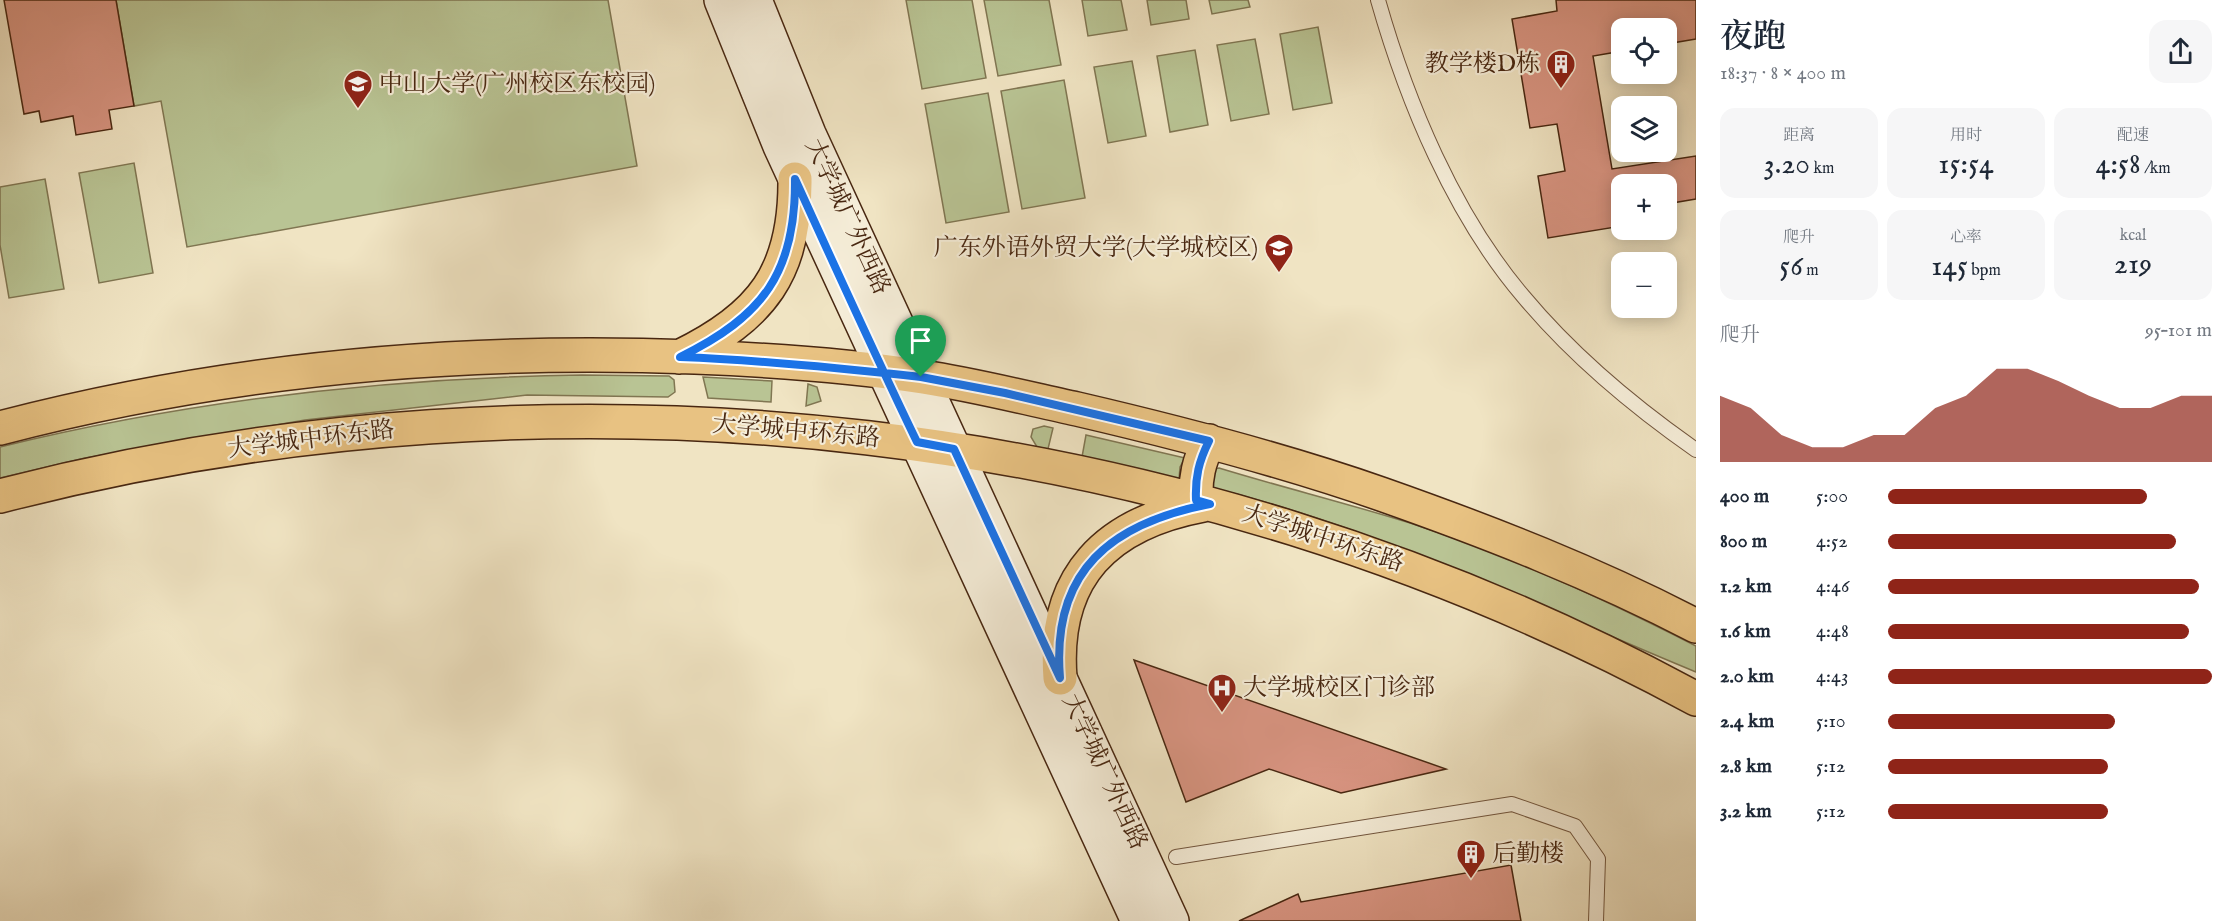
<!DOCTYPE html>
<html lang="zh">
<head>
<meta charset="utf-8">
<style>
	:root { --surface:#fff; --page:#f6f6f7; --text:#1f2937; --muted:#747a83; --accent:#8f2418 }
	body { margin:0; font-family:"IM FELL English","Noto Serif SC",serif; background:var(--page); color:var(--text); height:100vh; display:flex; flex-direction:column; font-size:22px; white-space:nowrap }
	* { box-sizing:border-box; margin:0 }
	p { font-size:20px; color:var(--muted) }
	.icon { flex:none; width:33px; height:33px; fill:none; stroke:currentColor; stroke-width:2; stroke-linecap:round; stroke-linejoin:round }
	.map { position:relative; flex:1; overflow:hidden }
	.details { display:flex; flex-direction:column; background:var(--surface); width:540px }
	.details>* { flex:none }
	.fabs { position:absolute; left:1611px; top:18px; display:grid; gap:12px }
	.fabs a { display:grid; place-items:center; width:66px; height:66px; border-radius:12px; background:var(--surface); box-shadow:0 3px 15px #0003; font-size:30px }
	.pin { position:absolute; display:grid; place-items:center; width:51px; height:51px; color:#fff; margin:-62px -26px; border-radius:50% 50% 50% 0; rotate:-45deg; box-shadow:0 0 6px #0007 }
	.pin .icon { rotate:45deg }
	.round { display:grid; place-items:center; flex:none; width:63px; height:63px; border-radius:18px; background:var(--page) }
	.head { display:flex; align-items:center; justify-content:space-between; height:102px; padding:0 24px }
	h1 { font-size:33px; font-weight:600; line-height:45px }
	.figures { display:grid; grid-template-columns:repeat(3,1fr); gap:9px; height:102px; padding:6px 24px }
	.figures div { display:grid; align-content:center; border-radius:15px; background:var(--page); text-align:center }
	.figures b { font-size:30px; font-weight:600 }
	.figures small { font-size:16px; font-weight:400 }
	.figures p { font-size:16px }
	.chart { height:168px; padding:12px 24px }
	.chart p { display:flex; justify-content:space-between }
	.chart svg { width:100%; height:108px; margin-top:6px; fill:var(--accent); opacity:.7 }
	ul { padding:0 24px; list-style:none; font-size:20px }
	li { display:grid; grid-template-columns:96px 72px 1fr; align-items:center; height:45px }
	li i { height:15px; border-radius:8px; background:var(--accent) }
	main { display:flex; flex:1; min-height:0 }
	.map>svg:first-child { display:block }
	.green { fill:#b9c494; stroke:#807652; stroke-width:1.5 }
	.building { fill:#d89481; stroke:#482711; stroke-width:1.5 }
	.lines { fill:none; stroke-linecap:round; stroke-linejoin:round }
	.lane-casing { stroke:#72563e; stroke-width:16 }
	.secondary-casing { stroke:#482711; stroke-width:36 }
	.primary-casing { stroke:#482711; stroke-width:36 }
	.lane { stroke:#f5edd8; stroke-width:14 }
	.secondary { stroke:#f5edd8; stroke-width:33 }
	.primary { stroke:#e8c282; stroke-width:33 }
	.route-casing { stroke:#fff; stroke-width:12 }
	.route { stroke:#1a73e8; stroke-width:8 }
	.labels { text-anchor:middle; dominant-baseline:central; stroke-width:4.5; stroke-linejoin:round; paint-order:stroke }
	.poi-label { font-size:24px; fill:#482711; stroke:#f5edd8; text-anchor:start }
	.street-label { font-size:24px; fill:#482711; stroke:#f5edd8 }
</style>
</head>
<body>
<main>
<div class="map">
<svg width="1696" height="921" viewBox="0 0 1696 921">
	<rect width="100%" height="100%" fill="#f0e4c3"/>
	<filter id="stains"><feTurbulence type="fractalNoise" baseFrequency=".00333" numOctaves="4"/><feColorMatrix values="0 0 0 0 .2 0 0 0 0 .09 0 0 0 0 .02 0 0 0 .5 -.17"/></filter>
	<radialGradient id="worn" r=".72"><stop offset=".6" stop-color="#630" stop-opacity="0"/><stop offset="1" stop-color="#630" stop-opacity=".3"/></radialGradient>
	<!-- green -->
	<path class="green" d="M116,0H608L637,166L187,247L161,101L134,106Z
		M906,0H972L986,78L922,89Z
		M984,0H1049L1061,65L998,76Z
		M1082,0H1121L1127,30L1088,36Z
		M1147,0H1186L1189,19L1151,25Z
		M1209,0H1248L1250,7L1212,14Z
		M1318,27L1332,103L1293,110L1280,34Z
		M1255,39L1269,114L1231,121L1217,45Z
		M1195,50L1208,125L1170,132L1157,56Z
		M1132,61L1146,136L1108,143L1094,67Z
		M1064,80L1085,198L1022,209L1001,91Z
		M988,93L1009,212L946,223L925,104Z
		M134,163L153,273L99,283L79,173Z
		M45,179L64,289L9,298L0,245V187Z
		M582,375L669,376L674,380L675,392L668,397L527,395L305,420L85,458L0,478V447C192,400 385,378 582,375Z
		M703,377L772,381L771,402L708,398Z
		M808,384L817,387L821,401L806,406Z
		M1044,426L1053,428L1048,449L1037,447L1031,437L1033,429Z
		M1086,435L1185,458L1180,467L1179,479L1082,457Z
		M1219,468C1284,488 1351,504 1416,525C1512,556 1606,600 1696,646V672C1535,606 1384,530 1213,488L1211,486L1214,469Z"/>
	<!-- building -->
	<path class="building" d="M4,0H116L134,106L109,110L112,129L76,135L73,116L41,122L39,111L24,114Z
		M1556,0H1696V39L1666,44V28H1622V51L1593,56L1612,169L1696,156V199L1666,204V184H1622V211L1613,213L1616,227L1548,238L1538,176L1565,171L1557,124L1530,128L1512,19L1557,11Z
		M1134,660L1446,769L1341,793L1269,769L1186,802Z
		M1511,865L1521,921H1239L1298,894L1301,902Z"/>
	<g class="lines">
		<!-- lane casing -->
		<g class="lane-casing">
			<path id="lane" d="M1378,0C1407,102 1454,215 1523,296C1573,356 1633,406 1696,450
				M1176,857L1512,804L1575,826L1598,859L1596,921"/>
		</g>
		<!-- secondary casing -->
		<g class="secondary-casing">
			<path id="secondary" d="M721,0L780,146L1138,921
				M755,0L809,134L1172,921"/>
		</g>
		<!-- primary casing -->
		<g class="primary-casing">
			<path id="primary" d="M679,357C762,317 796,272 795,179
				M0,428C226,369 463,348 695,357C771,360 848,365 923,377C975,385 1026,398 1077,409C1180,433 1281,459 1381,494C1489,532 1594,573 1696,626
				M0,496C565,350 1182,419 1696,699
				M1196,500C1195,478 1199,461 1209,441
				M1060,678C1052,576 1107,523 1203,505"/>
		</g>
		<!-- lane -->
		<use href="#lane" class="lane"/>
		<!-- secondary -->
		<use href="#secondary" class="secondary"/>
		<!-- primary -->
		<use href="#primary" class="primary"/>
	</g>
	<g class="lines">
		<!-- route casing -->
		<g class="route-casing">
			<path id="route" d="M921,377C841,368 760,360 680,357C763,317 796,272 795,179C835,267 875,355 917,442L954,449L1060,678C1051,570 1112,523 1210,504L1196,500C1195,477 1199,461 1209,441L1005,393L921,377"/>
		</g>
		<!-- route -->
		<use href="#route" class="route"/>
	</g>
	<!-- icons -->
	<defs>
		<g id="building-pin" transform="scale(1.5)"><path d="M0 17L-7.5 6A9.5 9.5 0 1 1 7.5 6Z" fill="#8f2418" stroke="#f5edd8"/><path d="M-4-6H4V6H1V3H-1V6H-4ZM-2.5-4.3h1.7v1.8h-1.7ZM.8-4.3h1.7v1.8H.8ZM-2.5-1h1.7V.8h-1.7ZM.8-1h1.7V.8H.8Z" fill="#fff"/></g>
		<g id="university-pin" transform="scale(1.5)"><path d="M0 17L-7.5 6A9.5 9.5 0 1 1 7.5 6Z" fill="#8f2418" stroke="#f5edd8"/><path d="M0-5L7-2L0 1L-7-2ZM-4 1L0 2.5L4 1V4Q0 6-4 4Z" fill="#fff"/></g>
		<g id="hospital-pin" transform="scale(1.5)"><path d="M0 17L-7.5 6A9.5 9.5 0 1 1 7.5 6Z" fill="#8f2418" stroke="#f5edd8"/><path d="M-5-5h3v3.5h4V-5h3V5h-3V1.5h-4V5h-3Z" fill="#fff"/></g>
	</defs>
	<g fill-rule="evenodd">
		<use href="#building-pin" x="1561" y="64"/>
		<use href="#university-pin" x="358" y="84"/>
		<use href="#university-pin" x="1279" y="248"/>
		<use href="#hospital-pin" x="1222" y="688"/>
		<use href="#building-pin" x="1471" y="854"/>
	</g>
	<g class="labels">
		<!-- poi labels -->
		<g class="poi-label">
			<text x="1540" y="64" text-anchor="end">教学楼D栋</text>
			<text x="379" y="84">中山大学(广州校区东校园)</text>
			<text x="1258" y="248" text-anchor="end">广东外语外贸大学(大学城校区)</text>
			<text x="1243" y="688">大学城校区门诊部</text>
			<text x="1492" y="854">后勤楼</text>
		</g>
		<!-- street labels -->
		<g class="street-label">
			<text transform="translate(847 217) rotate(65)">大学城广外西路</text>
			<text transform="translate(796 432) rotate(5)">大学城中环东路</text>
			<text transform="translate(311 440) rotate(-7)">大学城中环东路</text>
			<text transform="translate(1323 539) rotate(18)">大学城中环东路</text>
			<text transform="translate(1104 772) rotate(65)">大学城广外西路</text>
		</g>
	</g>
	<rect width="100%" height="100%" filter="url(#stains)"/>
	<rect width="100%" height="100%" fill="url(#worn)"/>
</svg>
<div class="fabs">
<a><svg class="icon" aria-label="locate" viewBox="0 0 24 24"><circle cx="12" cy="12" r="6"/><path d="M12 2v4M12 18v4M2 12h4M18 12h4"/></svg></a>
<a><svg class="icon" aria-label="layers" viewBox="0 0 24 24"><path d="M12 4l9 5-9 5-9-5zM3 14l9 5 9-5"/></svg></a>
<a>+</a>
<a>−</a>
</div>
<div class="pin" style="left:921px;top:377px;background:#1e9e55"><svg class="icon" aria-label="arrive" viewBox="0 0 24 24"><path d="M6 21V4h12l-3 4 3 4H6"/></svg></div>
</div>
<section class="details">
<div class="head"><div><h1>夜跑</h1><p>18:37 · 8 × 400 m</p></div><a class="round"><svg class="icon" aria-label="share" viewBox="0 0 24 24"><path d="M12 15V3M7 8l5-5 5 5M5 13v7h14v-7"/></svg></a></div>
<div class="figures">
<div><p>距离</p><b>3.20<small> km</small></b></div>
<div><p>用时</p><b>15:54</b></div>
<div><p>配速</p><b>4:58<small> /km</small></b></div>
</div>
<div class="figures">
<div><p>爬升</p><b>56<small> m</small></b></div>
<div><p>心率</p><b>145<small> bpm</small></b></div>
<div><p>kcal</p><b>219</b></div>
</div>
<div class="chart"><p><span>爬升</span>95–101 m</p>
<svg viewBox="0 0 160 44" preserveAspectRatio="none"><path d="M0 44V17L10 22L20 33L30 38L40 38L50 33L60 33L70 22L80 17L90 6L100 6L110 11L120 17L130 22L140 22L150 17L160 17V44z"/></svg>
</div>
<ul>
<li><b>400 m</b>5:00<i style="width:80%"></i></li>
<li><b>800 m</b>4:52<i style="width:89%"></i></li>
<li><b>1.2 km</b>4:46<i style="width:96%"></i></li>
<li><b>1.6 km</b>4:48<i style="width:93%"></i></li>
<li><b>2.0 km</b>4:43<i style="width:100%"></i></li>
<li><b>2.4 km</b>5:10<i style="width:70%"></i></li>
<li><b>2.8 km</b>5:12<i style="width:68%"></i></li>
<li><b>3.2 km</b>5:12<i style="width:68%"></i></li>
</ul>
</section>
</main>
</body>
</html>
